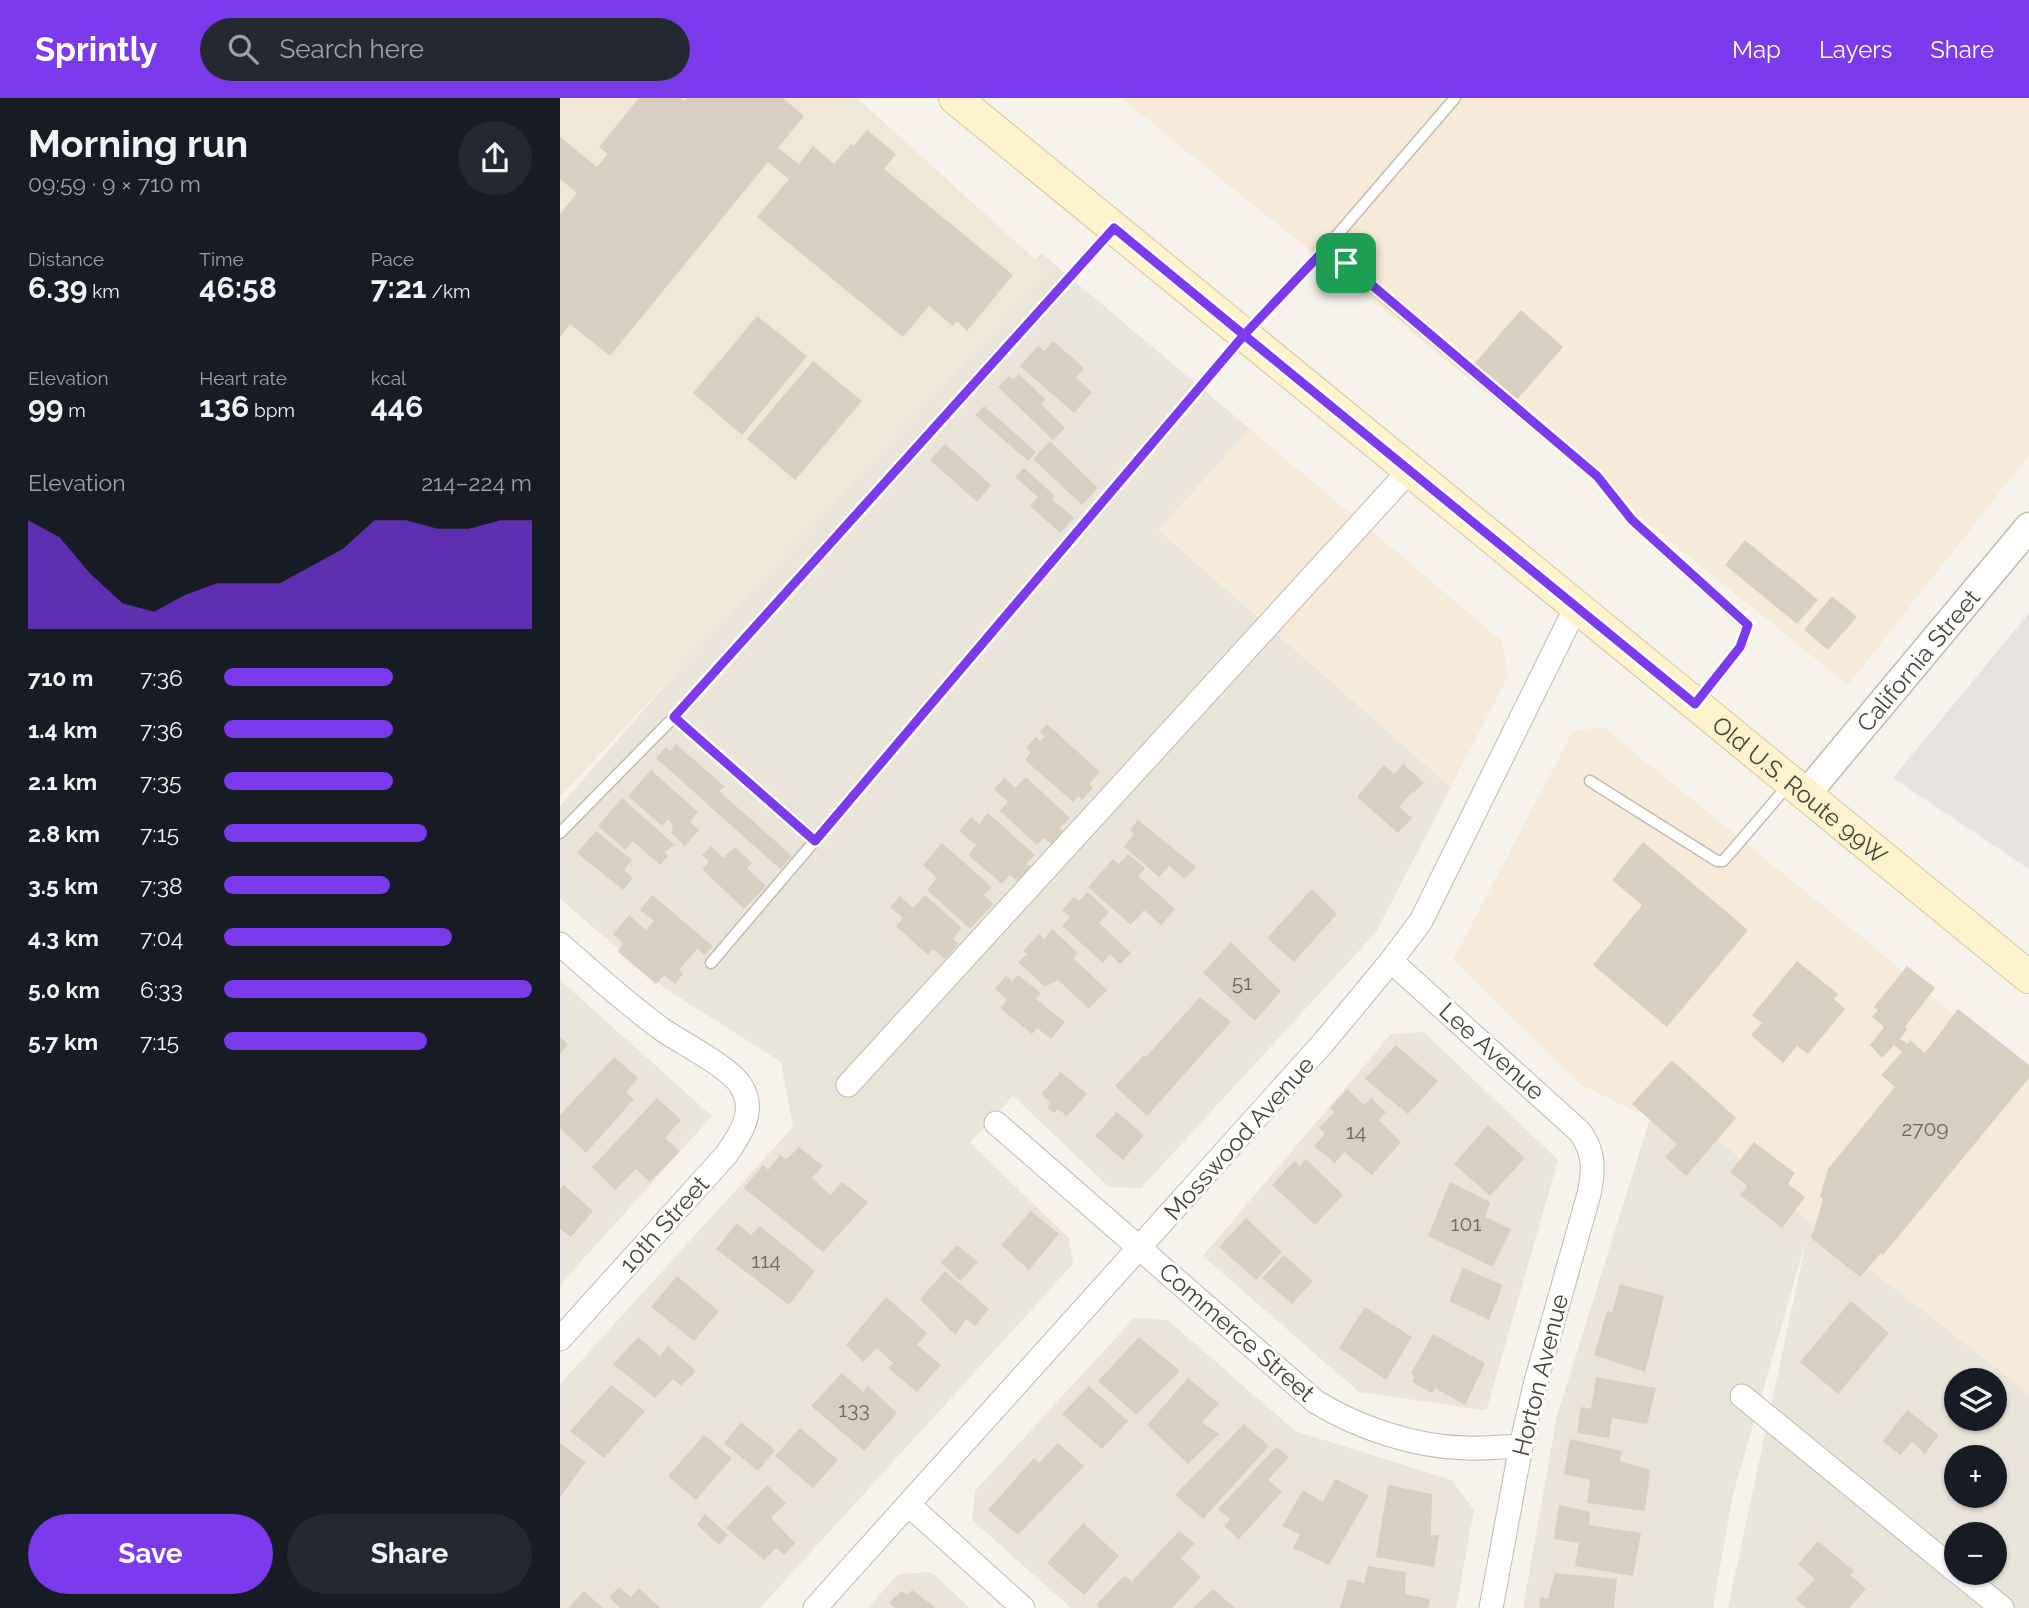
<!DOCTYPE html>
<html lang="en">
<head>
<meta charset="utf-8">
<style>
	:root { --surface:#171b24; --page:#242831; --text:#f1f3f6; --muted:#9ea1a6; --accent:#7c3aed }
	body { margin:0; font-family:Raleway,sans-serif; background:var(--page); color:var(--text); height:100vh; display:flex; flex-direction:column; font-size:26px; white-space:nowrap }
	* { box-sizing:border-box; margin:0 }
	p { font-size:23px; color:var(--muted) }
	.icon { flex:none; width:38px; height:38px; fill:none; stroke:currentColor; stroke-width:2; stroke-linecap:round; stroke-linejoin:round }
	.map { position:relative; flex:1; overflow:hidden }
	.drawer { display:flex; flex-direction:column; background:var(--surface); width:560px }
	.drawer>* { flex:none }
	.fabs { position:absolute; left:1384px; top:1270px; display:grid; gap:14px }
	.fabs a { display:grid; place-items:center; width:63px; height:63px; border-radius:50%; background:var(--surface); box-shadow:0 2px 5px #0004; font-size:35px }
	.pin { position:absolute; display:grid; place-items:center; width:60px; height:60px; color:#fff; margin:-30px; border-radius:14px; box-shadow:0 4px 10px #0006 }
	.round { display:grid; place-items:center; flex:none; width:74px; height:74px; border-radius:37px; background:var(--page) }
	.head { display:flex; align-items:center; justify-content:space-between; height:119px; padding:0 28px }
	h1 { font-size:38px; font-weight:700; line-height:52px }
	.figures { display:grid; grid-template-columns:repeat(3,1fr); gap:10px; height:119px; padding:7px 28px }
	.figures div { display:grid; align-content:center }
	.figures b { font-size:30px; font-weight:700 }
	.figures small { font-size:19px; font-weight:400 }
	.figures p { font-size:19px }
	.chart { height:196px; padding:14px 28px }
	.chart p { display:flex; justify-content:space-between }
	.chart svg { width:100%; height:126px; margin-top:7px; fill:var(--accent); opacity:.7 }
	.action { display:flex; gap:14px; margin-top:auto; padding:14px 28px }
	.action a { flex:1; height:80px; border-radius:42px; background:var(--accent); color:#fff; font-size:28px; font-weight:700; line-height:80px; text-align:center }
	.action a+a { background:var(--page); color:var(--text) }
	ul { padding:0 28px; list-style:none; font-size:23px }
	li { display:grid; grid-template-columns:112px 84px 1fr; align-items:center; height:52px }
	li i { height:18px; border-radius:9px; background:var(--accent) }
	header { display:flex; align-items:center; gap:42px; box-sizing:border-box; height:98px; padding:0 35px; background:var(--accent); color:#fff }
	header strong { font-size:33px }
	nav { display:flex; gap:38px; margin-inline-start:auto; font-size:24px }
	.search { width:490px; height:63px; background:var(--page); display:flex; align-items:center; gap:18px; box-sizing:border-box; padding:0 24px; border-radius:38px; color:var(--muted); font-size:26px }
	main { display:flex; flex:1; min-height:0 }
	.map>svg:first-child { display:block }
	.residential { fill:#eae5da; fill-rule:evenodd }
	.commercial { fill:#f7ead8 }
	.industrial { fill:#e6e2dd }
	.education { fill:#efe8d6 }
	.building { fill:#d8cfc1 }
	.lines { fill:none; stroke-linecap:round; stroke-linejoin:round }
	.service-casing { stroke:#c2bbae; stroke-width:13 }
	.minor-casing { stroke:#c2bbae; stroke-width:25 }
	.tertiary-casing { stroke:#c2bbae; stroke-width:31 }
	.secondary-casing { stroke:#d6c79b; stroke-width:34 }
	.service { stroke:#fff; stroke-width:10 }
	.minor { stroke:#fff; stroke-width:23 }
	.tertiary { stroke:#fff; stroke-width:28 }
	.secondary { stroke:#fff3cd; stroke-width:32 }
	.route-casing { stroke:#fff; stroke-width:14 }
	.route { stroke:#7c3aed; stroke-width:9 }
	.labels { text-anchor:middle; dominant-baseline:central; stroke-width:6; stroke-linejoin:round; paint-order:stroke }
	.number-label { font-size:21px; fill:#6e675b }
	.street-label { font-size:24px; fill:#4b4439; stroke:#fff }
</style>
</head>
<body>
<header>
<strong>Sprintly</strong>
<div class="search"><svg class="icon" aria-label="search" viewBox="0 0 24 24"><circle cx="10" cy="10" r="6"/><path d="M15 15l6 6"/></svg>Search here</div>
<nav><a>Map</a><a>Layers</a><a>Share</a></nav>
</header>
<main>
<section class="drawer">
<div class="head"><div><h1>Morning run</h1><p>09:59 · 9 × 710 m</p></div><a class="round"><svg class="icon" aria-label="share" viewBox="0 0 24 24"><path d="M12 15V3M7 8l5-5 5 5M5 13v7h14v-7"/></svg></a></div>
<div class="figures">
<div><p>Distance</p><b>6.39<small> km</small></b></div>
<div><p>Time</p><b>46:58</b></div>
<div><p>Pace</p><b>7:21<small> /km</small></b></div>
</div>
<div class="figures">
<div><p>Elevation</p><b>99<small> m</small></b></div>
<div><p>Heart rate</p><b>136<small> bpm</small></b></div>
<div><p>kcal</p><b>446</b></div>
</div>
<div class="chart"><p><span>Elevation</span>214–224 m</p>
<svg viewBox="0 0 160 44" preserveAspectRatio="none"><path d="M0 44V6L10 12L20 25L30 35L40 38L50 32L60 28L70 28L80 28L90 22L100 16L110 6L120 6L130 9L140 9L150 6L160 6V44z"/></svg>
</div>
<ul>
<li><b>710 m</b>7:36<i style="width:55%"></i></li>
<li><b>1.4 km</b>7:36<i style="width:55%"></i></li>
<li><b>2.1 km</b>7:35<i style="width:55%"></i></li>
<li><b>2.8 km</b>7:15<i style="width:66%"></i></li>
<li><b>3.5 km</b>7:38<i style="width:54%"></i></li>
<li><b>4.3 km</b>7:04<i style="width:74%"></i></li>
<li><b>5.0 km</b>6:33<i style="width:100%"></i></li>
<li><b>5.7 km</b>7:15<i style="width:66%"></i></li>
</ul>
<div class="action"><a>Save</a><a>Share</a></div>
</section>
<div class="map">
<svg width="1469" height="1510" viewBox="0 0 1469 1510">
	<rect width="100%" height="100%" fill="#f6f3ec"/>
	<!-- residential -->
	<path class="residential" d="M481,155L690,331L599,432L891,689L816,834L581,1090L549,1089L453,998L410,1045L509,1140L513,1166L200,1510H0V1286L233,1029L221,964L106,891L0,801V708Z
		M0,882L152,1018L0,1187Z
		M864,934L998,1062L927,1310L924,1312L799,1294L643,1158L831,936Z
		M1100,989L1469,1290V1510H1168L1247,1139L1172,1400L1153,1510H963L997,1318ZM1396,1283H1435V1321H1396ZM1396,1360H1435V1398H1396ZM1396,1437H1435V1475H1396Z
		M574,1220L608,1222L735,1333L892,1382L914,1412L896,1510H511L412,1422L415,1393Z
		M371,1474L410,1510H308L338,1476Z"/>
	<!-- commercial -->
	<path class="commercial" d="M561,0H1469V357L1288,587Z
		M690,331L941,542L948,578L891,689L599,431Z
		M1043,629L1326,859L1469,981V1296L1251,1125L1100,989L1079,1015L1021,987L893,862L1013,633Z"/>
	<!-- industrial -->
	<path class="industrial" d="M1469,515V771L1333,680Z"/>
	<!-- education -->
	<path class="education" d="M0,0H297L489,174L0,699Z"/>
	<!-- building -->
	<path class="building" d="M79,0H121L124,3L127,0H223L244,18L218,50L239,66L253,48L274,66L291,46L294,48L307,32L336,56L324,71L453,177L407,233L397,223L393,228L369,208L343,239L197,119L229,81L208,64L50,258L10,226L0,239V116L17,95L0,81V39L37,69L48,56L39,49Z
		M961,212L1003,249L956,303L914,266Z
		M197,218L247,258L182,337L133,295Z
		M493,243L524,270L516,280L532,294L514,315L460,268L478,248L484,253Z
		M253,263L302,303L235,382L187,341Z
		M459,276L486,302L481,306L505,330L493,342L438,289L449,278L453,281Z
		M424,308L476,354L468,363L415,317Z
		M490,343L538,390L522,407L473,361Z
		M385,346L431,387L417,404L370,362Z
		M464,370L495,398L492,401L514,420L500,435L470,408L478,399L455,379Z
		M1185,442L1258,502L1237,526L1165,467Z
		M1272,498L1297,519L1268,552L1244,532Z
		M487,626L540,674L529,686L533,690L522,702L518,698L513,704L465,662L471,654L466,650L476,639L480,643L485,638L480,634Z
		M116,646L165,689L159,693L232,758L220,771L96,660L106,649L110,653Z
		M843,666L864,685L853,695L852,694L839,709L852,720L838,735L797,699L824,667L834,676Z
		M91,672L138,714L130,724L139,732L125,748L111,735L113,728L108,721L102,728L68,698Z
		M466,679L510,720L500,730L505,735L493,747L484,740L477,747L440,713L448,704L434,691L445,680L455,690Z
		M62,700L115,747L104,754L108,758L100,767L73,743L65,752L38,728Z
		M428,715L475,757L466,766L472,769L458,784L450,777L442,786L408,757L416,747L399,733L411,719L419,726Z
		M578,722L636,769L625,781L609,768L599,779L564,749L574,736L570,732Z
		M36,733L72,762L64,772L73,780L63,792L17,755Z
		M1083,744L1188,832L1107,929L1033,867L1082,807L1052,782Z
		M382,745L432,789L424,797L433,806L410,831L367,792L377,780L363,767Z
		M151,748L163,760L175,749L192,765L187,770L206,788L184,811L142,771L149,764L142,757Z
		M568,756L585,770L578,778L615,811L601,827L584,812L571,827L528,789L553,761L559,766Z
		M752,791L777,816L734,864L707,840Z
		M528,794L549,814L539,825L571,855L560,866L550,856L543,865L502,828L510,819L502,812L514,799L519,803Z
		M92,797L153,848L145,857L137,851L119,872L123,876L115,886L104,877L96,886L58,854L63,845L53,836L69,817L86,832L94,823L80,812Z
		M365,797L402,830L393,841L399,846L385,861L373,851L368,857L336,828L343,820L330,809L340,798L353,810Z
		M492,831L518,855L513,860L547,892L529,911L498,882L485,889L458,864L467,856L463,853L479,836L484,841Z
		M671,844L721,893L695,923L643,875Z
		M1237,863L1278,896L1274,901L1285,911L1248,956L1237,948L1223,965L1191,937L1202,925L1192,917Z
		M1347,868L1375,890L1345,929L1347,932L1340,941L1348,946L1350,942L1365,955L1398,911L1469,967V980L1323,1157L1321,1155L1300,1179L1251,1140L1263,1102L1260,1098L1268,1071L1335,989L1321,977L1342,954L1334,947L1322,960L1310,947L1324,929L1312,919L1318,912L1314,909Z
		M458,877L481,895L476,901L505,924L491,941L477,930L472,936L440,910L447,902L435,891L446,878L453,883Z
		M640,899L671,924L587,1018L555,988L584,957L586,959Z
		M0,939L8,947L0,956Z
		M836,947L878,983L848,1016L805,981Z
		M54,959L78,980L66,994L74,1001L26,1055L0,1030V1017Z
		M1112,962L1176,1020L1126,1078L1105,1059L1117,1046L1072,1006Z
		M501,974L527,996L507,1018L498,1011L494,1015L487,1010L490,1004L481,996Z
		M787,991L804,1007L811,1000L826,1014L819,1022L841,1044L812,1077L784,1054L775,1065L754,1048L765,1036L759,1030L774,1014L770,1010Z
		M97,1000L121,1022L105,1040L120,1053L90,1084L76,1071L55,1092L32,1069Z
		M557,1014L584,1037L563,1062L535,1038Z
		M928,1027L965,1060L930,1098L894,1066Z
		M1194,1044L1235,1075L1228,1086L1245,1099L1222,1130L1180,1097L1187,1088L1170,1074Z
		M239,1049L263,1068L252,1080L270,1097L282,1084L308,1104L263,1154L184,1090L203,1067L208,1072L220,1057L227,1061Z
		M746,1061L783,1097L755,1127L712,1087L734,1063L740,1068Z
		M890,1084L930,1104L925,1119L951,1131L933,1169L868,1138Z
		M4,1087L33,1113L11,1139L0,1131V1091Z
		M471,1113L499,1136L469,1172L441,1147Z
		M686,1120L722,1154L696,1182L659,1149Z
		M177,1125L191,1137L200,1128L255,1173L229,1207L156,1151Z
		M397,1147L418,1164L400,1183L381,1165Z
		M724,1157L753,1183L732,1206L702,1180Z
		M903,1170L943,1187L929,1222L889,1203Z
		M385,1173L429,1211L415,1228L406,1221L395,1237L360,1201Z
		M117,1178L159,1213L134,1243L91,1209Z
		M1060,1186L1104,1198L1085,1274L1034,1257L1047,1213L1052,1214Z
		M326,1199L367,1235L357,1247L381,1267L357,1294L328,1270L333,1265L317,1250L303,1264L286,1247Z
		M1291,1203L1329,1235L1278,1296L1240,1264Z
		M805,1209L852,1239L826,1282L779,1250Z
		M873,1236L925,1265L905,1307L875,1290L872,1295L852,1284L854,1279L851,1275Z
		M78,1239L100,1258L108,1248L136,1273L121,1288L113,1281L95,1300L53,1266Z
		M579,1239L620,1273L576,1317L538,1283Z
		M282,1275L303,1294L308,1288L337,1315L304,1353L251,1308Z
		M1036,1279L1096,1290L1087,1326L1052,1320L1049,1340L1017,1335L1021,1309L1031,1311Z
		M628,1280L659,1306L642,1324L659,1336L628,1366L587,1327Z
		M51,1287L85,1313L44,1360L10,1333Z
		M529,1288L568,1323L542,1351L502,1316Z
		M1347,1312L1379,1337L1365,1356L1352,1344L1340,1357L1323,1343Z
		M181,1324L215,1352L198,1373L164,1345Z
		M684,1326L709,1348L643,1421L615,1397Z
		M240,1330L278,1362L253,1390L215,1358Z
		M144,1337L172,1360L136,1402L108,1378Z
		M1010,1341L1062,1353L1060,1363L1090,1372L1085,1413L1027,1405L1030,1382L1004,1376Z
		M0,1345L26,1364L0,1399Z
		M498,1345L524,1368L458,1437L428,1412L474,1360L479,1365Z
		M716,1349L729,1359L708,1382L722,1394L679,1441L664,1428L670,1421L658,1411Z
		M775,1381L809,1397L769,1467L733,1450L740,1436L722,1428L743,1392L763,1404Z
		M207,1387L226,1405L211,1420L235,1445L224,1457L216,1450L204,1462L166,1430Z
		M828,1387L872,1396L871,1437H879L874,1469L816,1459Z
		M999,1407L1030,1414L1029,1427L1081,1435L1073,1478L1015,1468L1019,1445L994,1441Z
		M145,1416L168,1437L159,1447L137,1427Z
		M523,1425L559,1458L524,1497L487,1465Z
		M619,1433L635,1445L621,1460L641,1479L612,1510H540L536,1507L564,1478L572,1483Z
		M1258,1443L1294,1473L1290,1477L1306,1491L1289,1510H1246L1236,1501L1255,1481L1238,1466Z
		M808,1468L846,1474L845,1496L870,1501L868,1510H780L788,1481L804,1485Z
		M995,1475L1057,1481L1054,1510H979L980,1499L988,1501Z
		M59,1489L71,1499L79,1490L100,1510H60L49,1499Z
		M653,1491L675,1510H633Z
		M352,1492L376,1510H335L329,1505L341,1493L347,1497Z
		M24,1493L43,1510H8Z"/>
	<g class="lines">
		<!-- service casing -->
		<g class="service-casing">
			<path id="service" d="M766,150L1037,378L1072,422L1187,527L1180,549L1137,604
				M1030,683L1157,763H1163L1171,754L1230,685
				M0,735L114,619
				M255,742L114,619L553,131
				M151,865L684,237L766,150L895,0"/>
		</g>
		<!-- minor casing -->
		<g class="minor-casing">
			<path id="minor" d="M0,846C34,876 67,906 103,932C123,946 170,969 181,988C197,1013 180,1037 166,1057L0,1241
				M831,863L1020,1034C1035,1055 1034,1072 1029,1096L975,1287L961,1348L931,1510
				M288,987L849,373
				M436,1025L756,1304C799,1330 855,1349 906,1350C924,1351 943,1349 961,1348
				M1182,1298L1396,1473
				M349,1407L463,1510
				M1399,1475L1442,1510
				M255,1510L764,944L831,863L861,823L1016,509"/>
		</g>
		<!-- tertiary casing -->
		<g class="tertiary-casing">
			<g id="tertiary">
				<path id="s1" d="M1247,695L1469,429"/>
			</g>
		</g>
		<!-- secondary casing -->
		<g class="secondary-casing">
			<g id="secondary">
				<path id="s2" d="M395,0L1469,879"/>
			</g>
		</g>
		<!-- service -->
		<use href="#service" class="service"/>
		<!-- minor -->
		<use href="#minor" class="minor"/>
		<!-- tertiary -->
		<use href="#tertiary" class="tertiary"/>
		<!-- secondary -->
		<use href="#secondary" class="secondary"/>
	</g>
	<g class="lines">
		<!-- route casing -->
		<g class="route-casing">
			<path id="route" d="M786,165L766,150L684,237L554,130L114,619L255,743L684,237L1135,606L1180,549L1188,527L1072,422L1037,378L786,165"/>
		</g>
		<!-- route -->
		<use href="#route" class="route"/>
	</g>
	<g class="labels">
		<!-- number labels -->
		<g class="number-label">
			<text x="682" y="884">51</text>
			<text x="1365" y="1030">2709</text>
			<text x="796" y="1033">14</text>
			<text x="906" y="1125">101</text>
			<text x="206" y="1162">114</text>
			<text x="294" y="1311">133</text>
		</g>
		<!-- street labels -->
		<g class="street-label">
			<text stroke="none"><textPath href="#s1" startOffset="173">California Street</textPath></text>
			<text stroke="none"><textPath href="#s2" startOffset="1092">Old U.S. Route 99W</textPath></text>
			<text transform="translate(932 953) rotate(42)">Lee Avenue</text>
			<text transform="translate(679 1040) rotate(-48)">Mosswood Avenue</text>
			<text transform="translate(104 1126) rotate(-48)">10th Street</text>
			<text transform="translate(677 1234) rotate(41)">Commerce Street</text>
			<text transform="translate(980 1277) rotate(-76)">Horton Avenue</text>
		</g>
	</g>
</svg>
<div class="fabs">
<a><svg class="icon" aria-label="layers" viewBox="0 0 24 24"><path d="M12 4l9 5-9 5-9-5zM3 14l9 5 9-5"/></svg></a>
<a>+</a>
<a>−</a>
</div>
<div class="pin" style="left:786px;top:165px;background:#1e9e55"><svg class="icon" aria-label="arrive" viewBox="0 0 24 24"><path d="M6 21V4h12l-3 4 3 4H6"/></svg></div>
</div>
</main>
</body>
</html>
